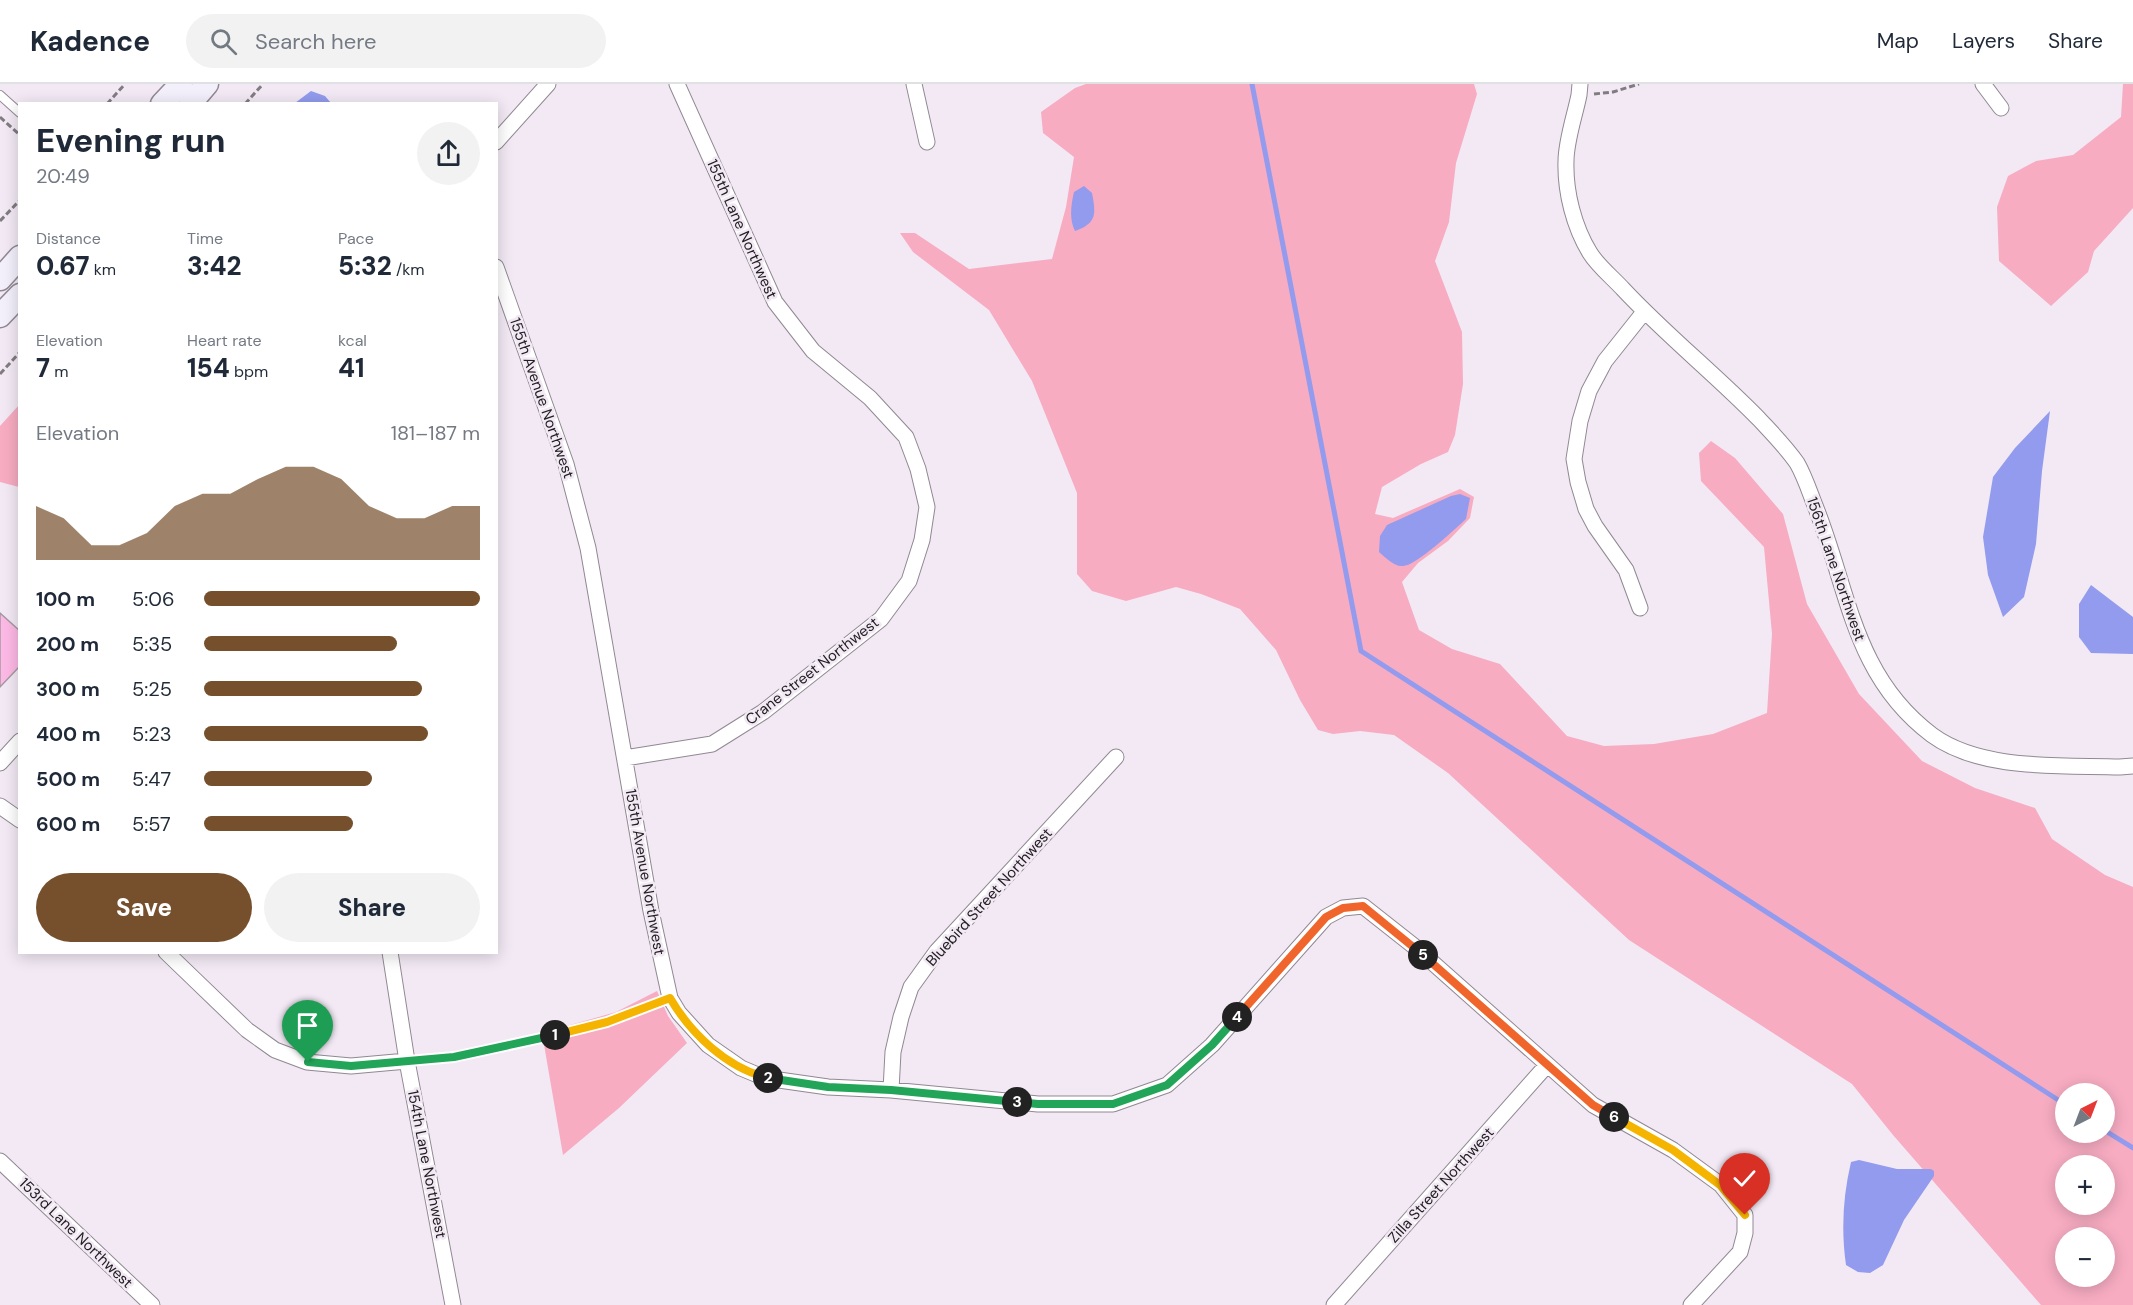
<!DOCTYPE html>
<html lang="en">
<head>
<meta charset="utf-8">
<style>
	:root { --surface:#fff; --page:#f2f2f3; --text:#1f2937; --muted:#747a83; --line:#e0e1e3; --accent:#76502c }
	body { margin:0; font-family:"DM Sans",sans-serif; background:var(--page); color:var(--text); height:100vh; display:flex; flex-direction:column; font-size:22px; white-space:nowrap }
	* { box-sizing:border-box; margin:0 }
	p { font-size:20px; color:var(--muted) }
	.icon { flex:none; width:33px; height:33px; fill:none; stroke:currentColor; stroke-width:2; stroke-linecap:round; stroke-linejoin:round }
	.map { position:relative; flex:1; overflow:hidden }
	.side { position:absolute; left:18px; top:18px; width:480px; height:852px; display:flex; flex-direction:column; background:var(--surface); border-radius:0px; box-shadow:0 3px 15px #0003 }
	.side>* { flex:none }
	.needle { width:39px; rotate:42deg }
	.tools { position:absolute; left:2055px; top:999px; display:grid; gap:12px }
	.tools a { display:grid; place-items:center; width:60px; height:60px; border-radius:50%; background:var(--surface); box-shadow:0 3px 15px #0003; font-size:30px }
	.pin { position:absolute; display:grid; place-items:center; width:51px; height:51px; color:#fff; margin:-62px -26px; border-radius:50% 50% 50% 0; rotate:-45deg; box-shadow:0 0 6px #0007 }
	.pin .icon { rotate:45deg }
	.km { position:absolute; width:30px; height:30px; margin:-15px; border-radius:50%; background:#222; color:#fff; font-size:16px; line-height:30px; text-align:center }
	.round { display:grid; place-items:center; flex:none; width:63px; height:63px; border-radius:32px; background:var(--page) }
	.summary { display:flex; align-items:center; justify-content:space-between; height:102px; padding:0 18px }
	h1 { font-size:33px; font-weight:800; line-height:45px }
	.figures { display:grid; grid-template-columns:repeat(3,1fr); gap:9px; height:102px; padding:6px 18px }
	.figures div { display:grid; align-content:center }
	.figures b { font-size:26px; font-weight:800 }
	.figures small { font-size:16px; font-weight:400 }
	.figures p { font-size:16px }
	.chart { height:168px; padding:12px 18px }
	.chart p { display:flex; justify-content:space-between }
	.chart svg { width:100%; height:108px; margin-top:6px; fill:var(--accent); opacity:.7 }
	.primary-button { display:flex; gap:12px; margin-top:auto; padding:12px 18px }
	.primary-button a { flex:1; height:69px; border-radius:36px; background:var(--accent); color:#fff; font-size:24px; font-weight:800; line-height:69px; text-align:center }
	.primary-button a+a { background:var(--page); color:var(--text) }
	ul { padding:0 18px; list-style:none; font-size:20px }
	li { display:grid; grid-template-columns:96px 72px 1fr; align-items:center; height:45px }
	li i { height:15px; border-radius:8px; background:var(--accent) }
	header { display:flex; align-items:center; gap:36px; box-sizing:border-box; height:84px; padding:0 30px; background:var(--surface); border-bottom:2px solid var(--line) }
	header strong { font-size:28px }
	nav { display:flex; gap:33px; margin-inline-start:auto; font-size:21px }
	.search { width:420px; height:54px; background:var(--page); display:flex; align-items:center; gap:15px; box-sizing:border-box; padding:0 21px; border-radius:33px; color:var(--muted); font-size:22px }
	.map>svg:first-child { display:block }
	.green { fill:#f7acc2; fill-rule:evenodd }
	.water { fill:#929bed }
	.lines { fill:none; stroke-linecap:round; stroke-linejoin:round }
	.stream { stroke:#929bed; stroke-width:5 }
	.building { fill:#fcb9e5; stroke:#a599a0; stroke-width:1.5 }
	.service-casing { stroke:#908892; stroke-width:10 }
	.minor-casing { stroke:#908892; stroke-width:17 }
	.secondary-casing { stroke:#908892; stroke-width:25 }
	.path { stroke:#817b82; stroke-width:3; stroke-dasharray:6 3; stroke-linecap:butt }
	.service { stroke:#fff; stroke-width:8 }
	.minor { stroke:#fff; stroke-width:15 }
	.secondary { stroke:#f3f0fc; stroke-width:22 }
	.split-1-casing { stroke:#fff; stroke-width:12 }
	.split-2-casing { stroke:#fff; stroke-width:12 }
	.split-3-casing { stroke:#fff; stroke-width:12 }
	.split-4-casing { stroke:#fff; stroke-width:12 }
	.split-5-casing { stroke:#fff; stroke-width:12 }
	.split-6-casing { stroke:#fff; stroke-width:12 }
	.split-7-casing { stroke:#fff; stroke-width:12 }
	.split-1 { stroke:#22a559; stroke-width:8 }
	.split-2 { stroke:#f5b400; stroke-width:8 }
	.split-3 { stroke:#22a559; stroke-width:8 }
	.split-4 { stroke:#22a559; stroke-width:8 }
	.split-5 { stroke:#f0652b; stroke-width:8 }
	.split-6 { stroke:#f0652b; stroke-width:8 }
	.split-7 { stroke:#f5b400; stroke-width:8 }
	.labels { text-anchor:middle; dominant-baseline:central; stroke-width:5; stroke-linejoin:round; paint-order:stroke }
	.street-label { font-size:15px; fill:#232024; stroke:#f2e9f4 }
</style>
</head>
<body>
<header>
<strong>Kadence</strong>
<div class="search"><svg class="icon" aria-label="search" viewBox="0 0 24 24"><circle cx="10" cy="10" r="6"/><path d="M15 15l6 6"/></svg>Search here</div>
<nav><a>Map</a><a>Layers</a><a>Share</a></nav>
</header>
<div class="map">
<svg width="2133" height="1221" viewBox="0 0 2133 1221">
	<rect width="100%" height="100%" fill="#f2e9f4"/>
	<!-- green -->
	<path class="green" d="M1086,0H1474L1477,10L1456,79L1449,138L1435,177L1462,248L1463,300L1455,351L1448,368L1421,380L1382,403L1375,430L1393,434L1460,405L1474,413L1470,434L1448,457L1418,479L1402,498L1419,546L1452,565L1500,580L1567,652L1604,662L1654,660L1713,650L1767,629L1772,550L1764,463L1701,397L1699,369L1711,357L1735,374L1783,430L1807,520L1859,610L1922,677L1975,704L2035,724L2052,755L2105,791L2133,803V1221H2041L1893,1051L1852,1000L1629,856L1448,689L1394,651L1360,647L1333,650L1318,646L1300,616L1276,566L1240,525L1201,510L1176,503L1126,517L1092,507L1077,490V409L1032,297L989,226L913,168L900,149H915L969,185L1052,175L1066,123L1074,73L1043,49L1041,28L1075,4ZM2066,1010H2104V1048H2066ZM2066,1082H2104V1120H2066ZM2066,1154H2104V1192H2066Z
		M2123,0H2133V124L2094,167L2088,188L2051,222L1999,177L1997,123L2008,92L2036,77L2073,71L2121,33Z
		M19,321V403L0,398V342Z
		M657,907L668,932L687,959L619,1024L563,1071L542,949L616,928Z"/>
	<!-- water -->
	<path class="water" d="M311,7L325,12L331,19H295Z
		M1084,102L1092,109C1096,130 1097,139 1075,147C1069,135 1071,121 1074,108Z
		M2050,327L2042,387L2036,460L2024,513L2003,533L1988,491L1983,453L1993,393L2015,364Z
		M1460,410L1470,414L1466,435C1455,445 1416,482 1403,482C1394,483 1385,473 1379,468L1380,452L1387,441L1451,412Z
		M2091,501L2133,533V570L2091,569L2079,553V520Z
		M1859,1076L1897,1085H1931L1934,1087V1092L1904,1136L1883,1181L1870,1189L1858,1188L1846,1181C1841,1146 1843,1112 1851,1078Z"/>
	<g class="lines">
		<!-- stream -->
		<path class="stream" d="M1252,0L1361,567L2066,1021
			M2104,1046L2133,1064"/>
	</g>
	<!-- building -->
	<path class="building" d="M0,529L20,547V582L0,603Z"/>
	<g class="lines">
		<!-- service casing -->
		<g class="service-casing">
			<path id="service" d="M0,11L20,29"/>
		</g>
		<!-- minor casing -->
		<g class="minor-casing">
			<path id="minor" d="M914,0L927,58
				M1580,0L1579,11C1575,31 1566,57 1566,77C1565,108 1574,143 1590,169C1598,182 1613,194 1623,205C1666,251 1715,290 1759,335C1772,349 1786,363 1797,379C1804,391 1809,406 1814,419C1849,504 1852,591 1932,651C1981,687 2061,681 2120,683L2133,682
				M1983,0L2001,24
				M496,58L548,0
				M496,183L566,380L588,464L651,827L670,914L679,929L708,961L741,984L765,994L828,1003L891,1006L1038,1020H1113L1167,1001L1212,961L1326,833L1343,824L1363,822L1415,863L1593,1021L1673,1066L1721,1101L1745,1131V1149L1740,1168L1691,1221
				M1640,524L1626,486L1595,442L1586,425L1578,398L1574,375L1580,337L1589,307L1605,277L1644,228
				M625,674L712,660L763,628L881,535L909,497L922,456L927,423L918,385L906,353L870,314L813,267L775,218L677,0
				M0,679L20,657
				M0,722L20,736
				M166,868L247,946L275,966L307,978L351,982L407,977
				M390,868L407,977L453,1221
				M891,1006L893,968L901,933L911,903L937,867L1116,673
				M0,1077L152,1221
				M1334,1221L1547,981"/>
		</g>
		<!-- secondary casing -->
		<g class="secondary-casing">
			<path id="secondary" d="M162,20L181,0
				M190,20L207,0
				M0,195L20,173
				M0,232L20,211"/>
		</g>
		<!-- path -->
		<path class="path" d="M1594,10L1613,8L1639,0
			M107,20L125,0
			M245,20L263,0
			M0,33L20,51
			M0,137L20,116
			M0,290L20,268
			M422,976L454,973L553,951L607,938L657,919"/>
		<!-- service -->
		<use href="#service" class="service"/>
		<!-- minor -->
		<use href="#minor" class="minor"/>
		<!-- secondary -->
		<use href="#secondary" class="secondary"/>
	</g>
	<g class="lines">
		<!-- split-1 casing -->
		<g class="split-1-casing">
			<path id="split-1" d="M308,978L351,982L454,973L555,951"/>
		</g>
		<!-- split-2 casing -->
		<g class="split-2-casing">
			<path id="split-2" d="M555,951L607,938L670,914C691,950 727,984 768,994"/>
		</g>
		<!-- split-3 casing -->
		<g class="split-3-casing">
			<path id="split-3" d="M768,994L828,1003L891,1006L1017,1018"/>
		</g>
		<!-- split-4 casing -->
		<g class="split-4-casing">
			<path id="split-4" d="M1017,1018L1038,1020H1113L1167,1001L1212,961L1237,933"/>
		</g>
		<!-- split-5 casing -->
		<g class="split-5-casing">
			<path id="split-5" d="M1237,933L1326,833L1343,824L1363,822L1423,871"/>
		</g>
		<!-- split-6 casing -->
		<g class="split-6-casing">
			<path id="split-6" d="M1423,871L1593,1021L1614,1033"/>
		</g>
		<!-- split-7 casing -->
		<g class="split-7-casing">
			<path id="split-7" d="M1614,1033L1673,1066L1720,1101L1745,1131"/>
		</g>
		<!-- split-1 -->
		<use href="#split-1" class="split-1"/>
		<!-- split-2 -->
		<use href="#split-2" class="split-2"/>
		<!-- split-3 -->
		<use href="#split-3" class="split-3"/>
		<!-- split-4 -->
		<use href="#split-4" class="split-4"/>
		<!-- split-5 -->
		<use href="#split-5" class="split-5"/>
		<!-- split-6 -->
		<use href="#split-6" class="split-6"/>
		<!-- split-7 -->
		<use href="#split-7" class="split-7"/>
	</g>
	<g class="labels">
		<!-- street labels -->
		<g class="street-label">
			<text transform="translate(742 145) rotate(66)">155th Lane Northwest</text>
			<text transform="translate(542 314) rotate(71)">155th Avenue Northwest</text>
			<text transform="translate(1836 485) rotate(71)">156th Lane Northwest</text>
			<text transform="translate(812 587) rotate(-38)">Crane Street Northwest</text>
			<text transform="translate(645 788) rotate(80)">155th Avenue Northwest</text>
			<text transform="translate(989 813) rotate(-48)">Bluebird Street Northwest</text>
			<text transform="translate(427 1080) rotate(79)">154th Lane Northwest</text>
			<text transform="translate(1441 1101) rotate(-48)">Zilla Street Northwest</text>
			<text transform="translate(76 1149) rotate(44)">153rd Lane Northwest</text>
		</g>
	</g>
</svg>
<div class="tools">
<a><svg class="needle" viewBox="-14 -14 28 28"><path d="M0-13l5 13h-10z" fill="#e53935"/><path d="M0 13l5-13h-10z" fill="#747a83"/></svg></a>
<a>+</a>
<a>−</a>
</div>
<div class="pin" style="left:308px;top:978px;background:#1e9e55"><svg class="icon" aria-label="arrive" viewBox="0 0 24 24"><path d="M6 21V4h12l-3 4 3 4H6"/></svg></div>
<div class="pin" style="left:1745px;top:1131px;background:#d93025"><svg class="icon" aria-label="check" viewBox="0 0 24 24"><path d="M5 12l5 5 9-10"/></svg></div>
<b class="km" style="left:555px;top:951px">1</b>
<b class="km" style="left:768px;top:994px">2</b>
<b class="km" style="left:1017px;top:1018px">3</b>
<b class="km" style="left:1237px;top:933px">4</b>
<b class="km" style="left:1423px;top:871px">5</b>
<b class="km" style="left:1614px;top:1033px">6</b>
<section class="side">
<div class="summary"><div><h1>Evening run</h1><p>20:49</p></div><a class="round"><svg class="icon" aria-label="share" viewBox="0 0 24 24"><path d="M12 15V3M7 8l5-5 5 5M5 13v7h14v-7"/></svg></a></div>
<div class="figures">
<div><p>Distance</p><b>0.67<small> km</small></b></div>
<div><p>Time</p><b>3:42</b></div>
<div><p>Pace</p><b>5:32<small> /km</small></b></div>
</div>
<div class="figures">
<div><p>Elevation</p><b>7<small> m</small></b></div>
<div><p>Heart rate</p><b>154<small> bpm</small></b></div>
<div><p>kcal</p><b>41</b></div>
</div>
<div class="chart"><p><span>Elevation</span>181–187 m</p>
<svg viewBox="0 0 160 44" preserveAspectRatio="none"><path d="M0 44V22L10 27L20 38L30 38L40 33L50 22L60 17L70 17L80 11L90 6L100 6L110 11L120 22L130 27L140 27L150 22L160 22V44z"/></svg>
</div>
<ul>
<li><b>100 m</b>5:06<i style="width:100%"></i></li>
<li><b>200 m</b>5:35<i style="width:70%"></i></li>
<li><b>300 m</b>5:25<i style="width:79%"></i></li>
<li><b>400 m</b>5:23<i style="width:81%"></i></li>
<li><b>500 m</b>5:47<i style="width:61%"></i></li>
<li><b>600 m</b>5:57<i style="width:54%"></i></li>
</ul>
<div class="primary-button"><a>Save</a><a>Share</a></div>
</section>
</div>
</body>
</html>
